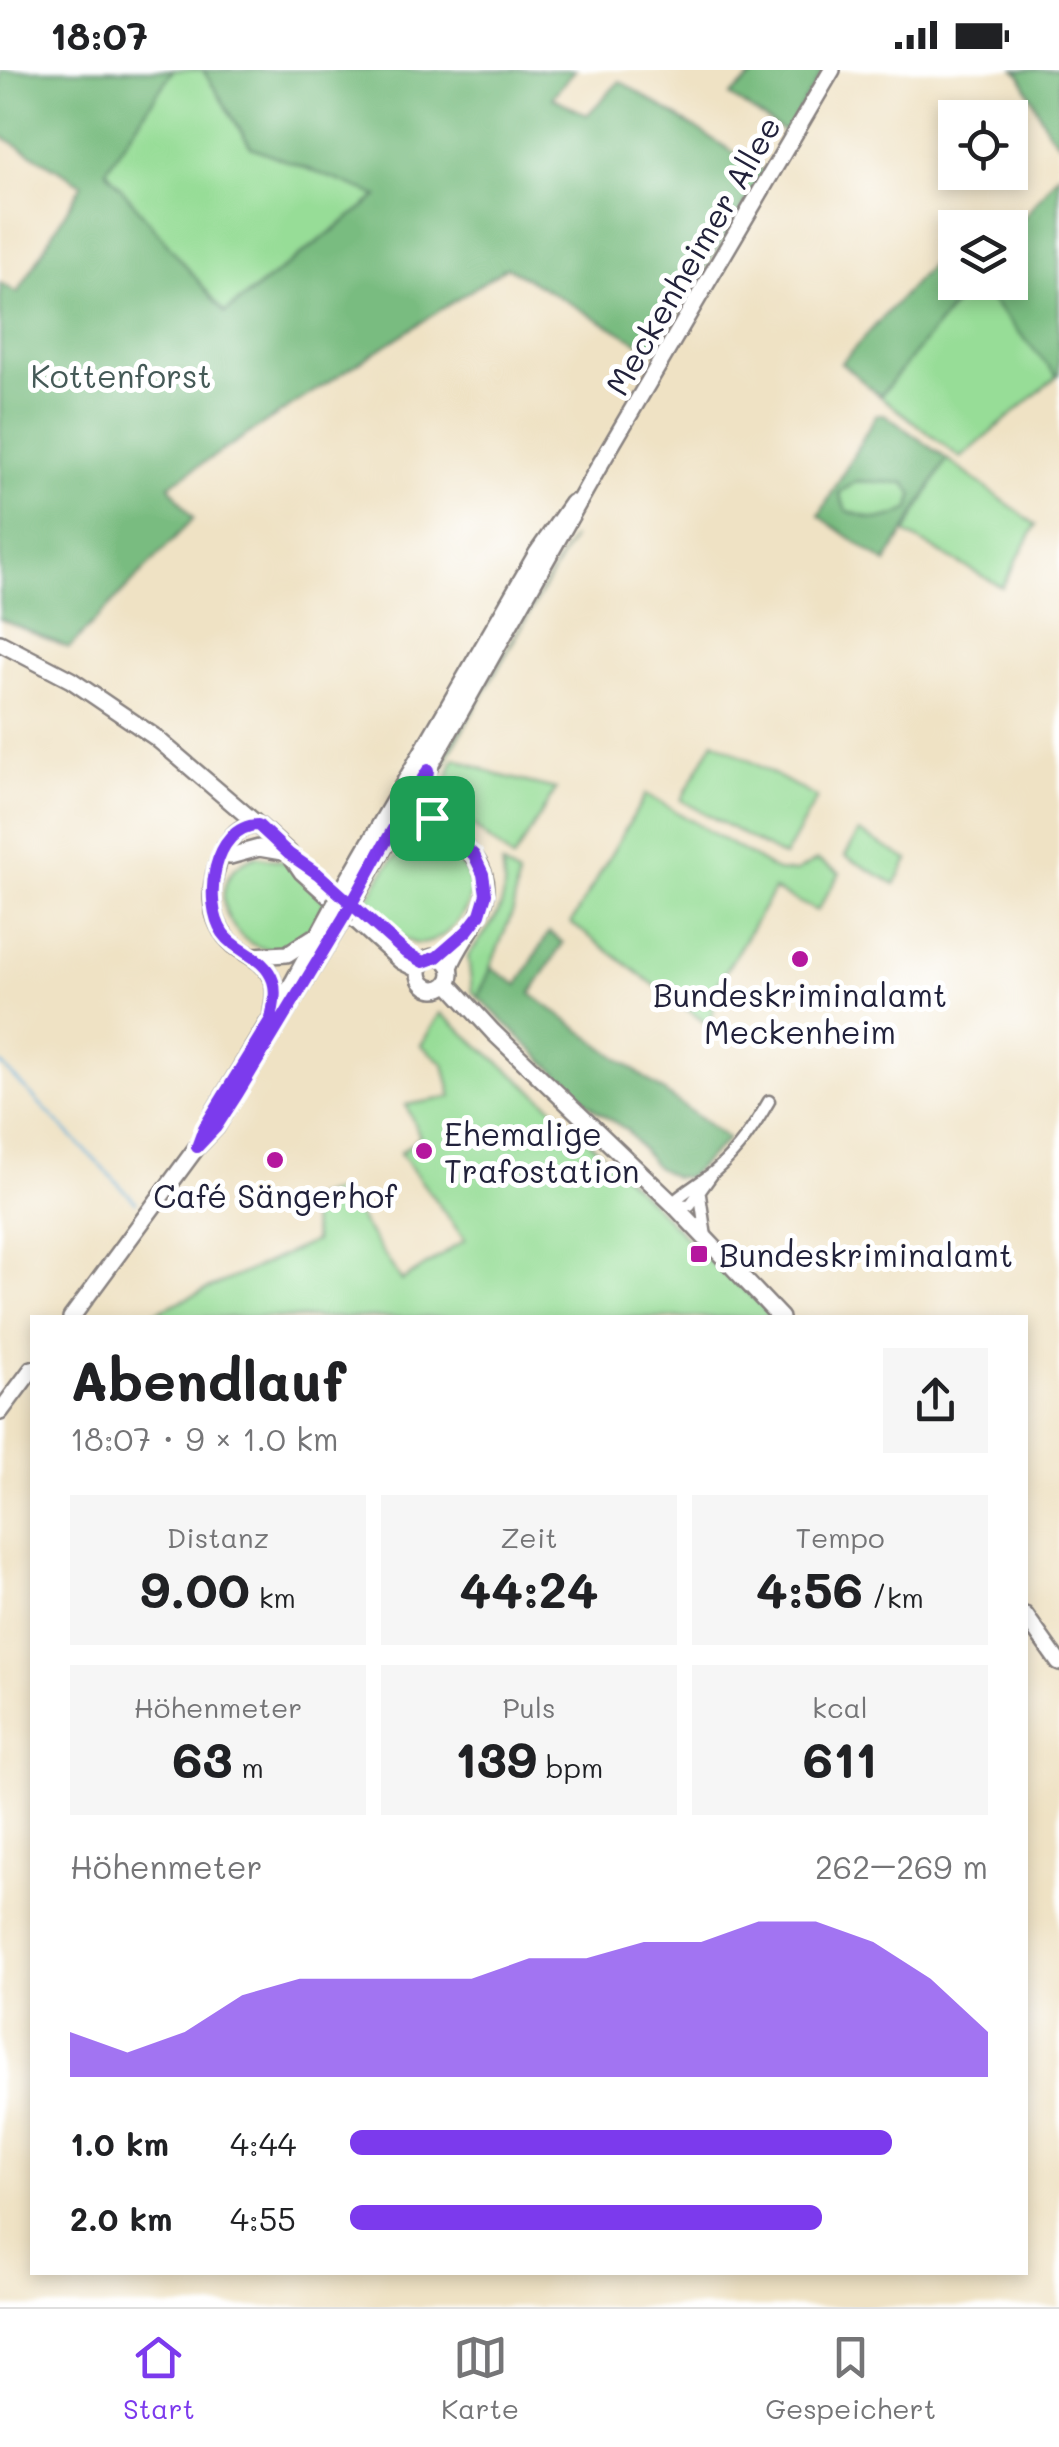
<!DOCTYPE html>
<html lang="de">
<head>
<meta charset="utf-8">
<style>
	:root { --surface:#fff; --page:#f6f6f6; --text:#202124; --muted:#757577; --line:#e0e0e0; --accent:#7c3aed }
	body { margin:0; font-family:Mali,sans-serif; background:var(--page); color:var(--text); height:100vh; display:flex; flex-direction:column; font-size:38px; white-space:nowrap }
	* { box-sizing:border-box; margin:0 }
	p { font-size:32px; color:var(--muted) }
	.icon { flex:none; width:55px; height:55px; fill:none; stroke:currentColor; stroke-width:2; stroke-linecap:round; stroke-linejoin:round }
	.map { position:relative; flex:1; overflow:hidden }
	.details { position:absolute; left:30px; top:1245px; width:998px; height:960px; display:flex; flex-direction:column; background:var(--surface); border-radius:0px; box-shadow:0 5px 15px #0003 }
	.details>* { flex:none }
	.fabs { position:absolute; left:938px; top:30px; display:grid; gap:20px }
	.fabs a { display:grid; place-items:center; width:90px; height:90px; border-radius:0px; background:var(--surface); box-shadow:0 5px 15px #0003; font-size:50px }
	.pin { position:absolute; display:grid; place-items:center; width:85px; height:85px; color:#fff; margin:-42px; border-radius:20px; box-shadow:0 5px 15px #0006 }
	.round { display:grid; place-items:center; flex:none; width:105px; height:105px; border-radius:0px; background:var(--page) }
	.headline { display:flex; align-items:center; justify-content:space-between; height:170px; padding:0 40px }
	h1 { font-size:55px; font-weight:700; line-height:75px }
	.figures { display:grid; grid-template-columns:repeat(3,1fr); gap:15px; height:170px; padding:10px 40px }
	.figures div { display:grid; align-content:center; border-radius:0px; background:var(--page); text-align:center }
	.figures b { font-size:50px; font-weight:700 }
	.figures small { font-size:28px; font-weight:400 }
	.figures p { font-size:28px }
	.chart { height:280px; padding:20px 40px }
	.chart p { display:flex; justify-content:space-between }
	.chart svg { width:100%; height:180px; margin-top:10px; fill:var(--accent); opacity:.7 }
	ul { padding:0 40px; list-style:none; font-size:32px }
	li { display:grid; grid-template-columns:160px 120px 1fr; align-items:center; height:75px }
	li i { height:25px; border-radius:12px; background:var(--accent) }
	.status { display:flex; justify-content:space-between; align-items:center; height:70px; padding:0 50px; background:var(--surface); direction:ltr }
	.status svg { height:28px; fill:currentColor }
	.tab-bar { display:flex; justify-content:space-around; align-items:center; height:140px; border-top:2px solid var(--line); background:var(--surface); font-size:28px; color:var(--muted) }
	.tab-bar a { display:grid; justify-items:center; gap:5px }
	.tab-bar .selected { color:var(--accent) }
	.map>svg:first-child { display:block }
	.green { fill:#97dd97; stroke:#5c8069; stroke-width:2.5 }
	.forest { fill:#79bc80; stroke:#4e6f5e; stroke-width:2.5; fill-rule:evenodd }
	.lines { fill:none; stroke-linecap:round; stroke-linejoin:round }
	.stream { stroke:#5facd8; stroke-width:2.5 }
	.minor-casing { stroke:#888280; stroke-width:15 }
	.secondary-casing { stroke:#888280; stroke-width:20 }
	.minor { stroke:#fff; stroke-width:10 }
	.secondary { stroke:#fff; stroke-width:15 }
	.secondary-bridge-casing { stroke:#888280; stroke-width:20; stroke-linecap:butt }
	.secondary-bridge { stroke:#fff; stroke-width:15 }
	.route-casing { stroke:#fff; stroke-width:20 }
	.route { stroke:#7c3aed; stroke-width:12 }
	.poi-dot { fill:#b5179e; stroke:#fff; stroke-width:4 }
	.labels { text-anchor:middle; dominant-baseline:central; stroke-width:10; stroke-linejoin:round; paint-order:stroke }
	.street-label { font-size:32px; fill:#22223b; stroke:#fff }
	.park-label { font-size:32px; fill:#455a57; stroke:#fff }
	.poi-label { font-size:32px; fill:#22223b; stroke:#fff }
</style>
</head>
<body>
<div class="status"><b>18:07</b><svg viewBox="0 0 49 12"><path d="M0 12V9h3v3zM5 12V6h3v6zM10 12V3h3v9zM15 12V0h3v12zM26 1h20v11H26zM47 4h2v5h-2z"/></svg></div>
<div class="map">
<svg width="1059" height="2237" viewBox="0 0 1059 2237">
	<rect width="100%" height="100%" fill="#fff"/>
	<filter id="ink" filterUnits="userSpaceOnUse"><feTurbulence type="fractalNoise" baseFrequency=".01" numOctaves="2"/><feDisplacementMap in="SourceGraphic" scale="20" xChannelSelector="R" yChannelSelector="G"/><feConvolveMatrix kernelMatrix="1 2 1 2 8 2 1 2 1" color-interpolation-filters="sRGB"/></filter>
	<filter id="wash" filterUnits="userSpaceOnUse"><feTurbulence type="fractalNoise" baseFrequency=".0048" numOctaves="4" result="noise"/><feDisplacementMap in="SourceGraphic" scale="40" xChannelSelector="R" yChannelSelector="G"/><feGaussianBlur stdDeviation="2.25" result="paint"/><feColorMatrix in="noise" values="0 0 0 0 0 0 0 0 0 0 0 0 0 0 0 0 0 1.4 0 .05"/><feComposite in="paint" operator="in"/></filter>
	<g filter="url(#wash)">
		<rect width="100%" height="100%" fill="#efe2c4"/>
		<!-- green -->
		<path class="green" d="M173,0H203L251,77L379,125L224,243L106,100Z
			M972,213H976L1057,306L961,388L880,326Z
			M947,389L1036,455L1002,517L905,463Z
			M857,411L905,413L913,424L910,439C883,453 872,451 846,440L839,423Z
			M573,467L449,684L441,701L442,725L430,734L434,703Z
			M714,671L817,728L784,787L681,730Z
			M455,688L498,705L556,719L513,790C486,763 429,734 455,688Z
			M646,724L777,801L796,802L817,790L840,803L817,841L774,820L716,917L711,957L571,853Z
			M859,762L908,790L895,814L845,786Z
			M431,772C448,780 470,796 471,818C472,842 440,879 414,873C398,869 379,843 366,831C385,801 392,776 431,772Z
			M256,786L286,792L326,832C319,842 314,856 305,865C251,917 182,813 256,786Z
			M502,795L518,806L513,841L478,927L472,921L468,886C492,852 511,839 502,795Z
			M440,943L567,1049L720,1201L755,1228L772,1248H143L315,1171L307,1130L340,1120L402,1211L465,1170L400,1083L420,1067L406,1035L452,1027L444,994L421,975Z"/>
		<!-- forest -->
		<path class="forest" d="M0,0H173L106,100L225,243L378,126L251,77L203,0H575L552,27L587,45L620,11L765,102L655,282L507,197L169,415L193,449L69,578L0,549V213L18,223L82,114L0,65Z
			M760,0H824L786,63L730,26Z
			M1015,0H1059V73L1048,61L1021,6Z
			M1059,103V304L1057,306L976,213L1010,212V165Z
			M941,184L955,200V212L966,213L969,216L880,326L841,293Z
			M884,344L947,389L886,493L819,446L876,345ZM857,411L905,413L913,424L910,439C884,453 872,451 846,440L839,423Z
			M549,862L563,873L531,924L728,1069L688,1107H674L656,1097L627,1060L595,1040L478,927L491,898L518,915Z"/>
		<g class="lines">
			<!-- stream -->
			<path class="stream" d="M0,993L136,1132"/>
		</g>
	</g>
	<g filter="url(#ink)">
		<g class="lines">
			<!-- minor casing -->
			<g class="minor-casing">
				<path id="minor" d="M700,1125L706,1167
					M672,1133C686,1120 702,1112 716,1100C739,1080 754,1057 769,1031
					M672,1134L690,1135L713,1103"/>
			</g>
			<!-- secondary casing -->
			<g class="secondary-casing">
				<path id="secondary" d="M0,573L71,610L155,667L258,755L289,783L302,802L401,891L419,900
					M427,704C411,767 487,765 486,821C485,846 459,872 450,897
					M258,755C239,755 231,766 223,781C208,812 206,851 234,875C247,885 262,889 270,905C277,917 274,930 272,943
					M391,767C407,753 424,751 443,761
					M230,786L259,778L288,783
					M344,817L537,483L572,433
					M356,827L598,398L832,0
					M252,886L287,884L312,868
					M419 903a16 16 0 1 1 32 0a16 16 0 1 1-32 0Z
					M448,913L493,962L672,1133L781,1248
					M214,1042L293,912L333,838
					M71,1248L197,1077L216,1057L344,847
					M0,1342L32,1299
					M1025,1545L1059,1593"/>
			</g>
			<!-- minor -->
			<use href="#minor" class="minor"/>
			<!-- secondary -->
			<use href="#secondary" class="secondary"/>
			<!-- secondary-bridge casing -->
			<g class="secondary-bridge-casing">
				<path id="secondary-bridge" d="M333,838L344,817
					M344,847L356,827"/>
			</g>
			<!-- secondary-bridge -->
			<use href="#secondary-bridge" class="secondary-bridge"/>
		</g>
	</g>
	<g class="lines" filter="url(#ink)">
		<!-- route casing -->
		<g class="route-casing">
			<path id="route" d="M432,748L474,785L483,804L486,824L480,844L467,861L437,887L423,892L405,882L318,804L289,784L258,755C213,756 202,832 223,863C237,883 265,886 273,911C277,923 273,937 271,949L204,1058L197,1077L216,1057L238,1023L344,847C372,798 397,748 428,700L425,724L432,748"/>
		</g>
		<!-- route -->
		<use href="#route" class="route"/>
	</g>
	<!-- markers -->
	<g class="poi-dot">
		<circle cx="800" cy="889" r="10"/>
		<circle cx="424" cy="1081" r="10"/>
		<circle cx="275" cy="1090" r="10"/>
		<rect x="689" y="1174" width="20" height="20" rx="5"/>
	</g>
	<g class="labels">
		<!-- street labels -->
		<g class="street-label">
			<text transform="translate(692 185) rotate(-60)">Meckenheimer Allee</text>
		</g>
		<!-- park labels -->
		<g class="park-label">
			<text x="121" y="305">Kottenforst</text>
		</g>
		<!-- poi labels -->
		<g class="poi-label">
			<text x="800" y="924">Bundeskriminalamt<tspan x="800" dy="37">Meckenheim</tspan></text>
			<text x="444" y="1063" text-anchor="start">Ehemalige<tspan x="444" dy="37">Trafostation</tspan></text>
			<text x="275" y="1125">Café Sängerhof</text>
			<text x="719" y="1184" text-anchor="start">Bundeskriminalamt</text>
		</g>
	</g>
</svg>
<div class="fabs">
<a><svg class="icon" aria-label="locate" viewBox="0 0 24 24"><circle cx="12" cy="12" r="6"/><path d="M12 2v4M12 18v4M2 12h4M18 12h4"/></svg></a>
<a><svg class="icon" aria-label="layers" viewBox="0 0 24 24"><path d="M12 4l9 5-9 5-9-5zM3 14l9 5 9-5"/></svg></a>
</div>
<div class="pin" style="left:432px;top:748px;background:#1e9e55"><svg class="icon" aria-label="arrive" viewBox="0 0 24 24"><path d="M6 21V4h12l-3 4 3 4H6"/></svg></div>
<section class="details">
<div class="headline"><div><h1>Abendlauf</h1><p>18:07 · 9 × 1.0 km</p></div><a class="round"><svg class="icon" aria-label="share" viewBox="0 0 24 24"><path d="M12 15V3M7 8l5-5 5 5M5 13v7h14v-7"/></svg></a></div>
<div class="figures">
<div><p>Distanz</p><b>9.00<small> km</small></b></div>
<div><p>Zeit</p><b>44:24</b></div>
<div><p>Tempo</p><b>4:56<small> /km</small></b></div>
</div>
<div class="figures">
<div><p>Höhenmeter</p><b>63<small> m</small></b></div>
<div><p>Puls</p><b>139<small> bpm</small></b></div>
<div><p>kcal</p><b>611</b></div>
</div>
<div class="chart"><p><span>Höhenmeter</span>262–269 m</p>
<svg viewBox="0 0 160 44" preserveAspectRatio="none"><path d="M0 44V33L10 38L20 33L30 24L40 20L50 20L60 20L70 20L80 15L90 15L100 11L110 11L120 6L130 6L140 11L150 20L160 33V44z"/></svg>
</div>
<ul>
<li><b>1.0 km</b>4:44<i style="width:85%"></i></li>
<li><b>2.0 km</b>4:55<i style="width:74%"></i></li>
</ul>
</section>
</div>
<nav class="tab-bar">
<a class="selected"><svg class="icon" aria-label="home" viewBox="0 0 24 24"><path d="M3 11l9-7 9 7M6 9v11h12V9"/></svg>Start</a>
<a><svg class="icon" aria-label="map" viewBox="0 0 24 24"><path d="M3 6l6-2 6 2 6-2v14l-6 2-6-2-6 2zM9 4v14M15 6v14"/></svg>Karte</a>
<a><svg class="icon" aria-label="saved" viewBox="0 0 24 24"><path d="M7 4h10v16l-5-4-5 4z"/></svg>Gespeichert</a>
</nav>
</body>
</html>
